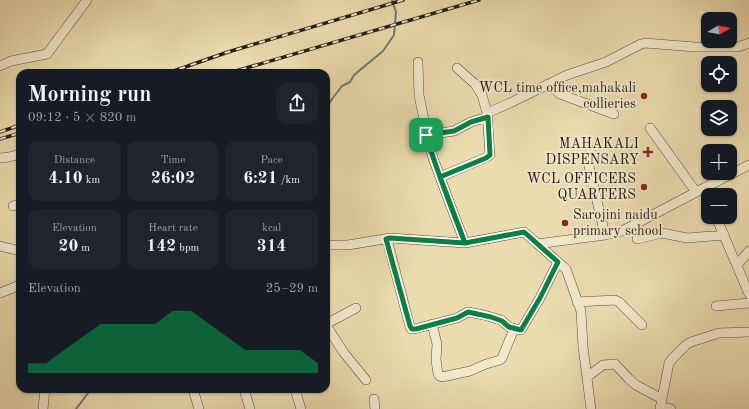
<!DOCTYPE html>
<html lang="en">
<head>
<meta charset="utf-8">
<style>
	:root { --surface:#171b24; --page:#20242c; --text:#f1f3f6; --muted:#9ea1a6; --accent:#0b8043 }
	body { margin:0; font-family:"Old Standard TT",serif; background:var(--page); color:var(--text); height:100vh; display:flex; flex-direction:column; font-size:15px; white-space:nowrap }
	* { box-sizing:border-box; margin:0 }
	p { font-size:13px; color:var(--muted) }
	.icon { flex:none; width:22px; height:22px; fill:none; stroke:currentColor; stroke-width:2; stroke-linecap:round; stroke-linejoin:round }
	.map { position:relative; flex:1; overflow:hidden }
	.drawer { position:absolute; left:16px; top:69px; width:314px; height:324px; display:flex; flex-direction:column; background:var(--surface); border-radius:12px; box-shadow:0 1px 3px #0004 }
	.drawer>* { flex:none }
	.needle { width:26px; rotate:80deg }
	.fabs { position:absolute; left:701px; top:12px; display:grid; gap:8px }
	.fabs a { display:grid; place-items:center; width:36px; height:36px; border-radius:8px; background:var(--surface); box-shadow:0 1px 3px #0004; font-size:20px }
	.pin { position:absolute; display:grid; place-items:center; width:34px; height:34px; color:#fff; margin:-17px; border-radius:8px; box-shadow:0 2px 6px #0006 }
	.round { display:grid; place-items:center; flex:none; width:42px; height:42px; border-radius:12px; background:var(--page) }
	.summary { display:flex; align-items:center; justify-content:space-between; height:68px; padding:0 12px }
	h1 { font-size:22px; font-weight:700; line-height:30px }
	.figures { display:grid; grid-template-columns:repeat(3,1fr); gap:6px; height:68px; padding:4px 12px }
	.figures div { display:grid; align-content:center; border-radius:10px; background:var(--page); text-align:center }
	.figures b { font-size:17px; font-weight:700 }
	.figures small { font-size:11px; font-weight:400 }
	.figures p { font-size:11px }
	.chart { height:112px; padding:8px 12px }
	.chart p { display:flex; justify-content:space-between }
	.chart svg { width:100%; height:72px; margin-top:4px; fill:var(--accent); opacity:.7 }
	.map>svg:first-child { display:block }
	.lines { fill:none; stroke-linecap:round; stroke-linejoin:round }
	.stream { stroke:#6b7c72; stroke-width:2 }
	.minor-casing { stroke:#564d3b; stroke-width:10 }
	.minor { stroke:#f2e8cb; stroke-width:9 }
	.rail-casing { stroke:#251d14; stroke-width:3.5 }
	.rail { stroke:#f2e8cb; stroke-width:2; stroke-dasharray:6; stroke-linecap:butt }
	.route-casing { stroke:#fff; stroke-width:8 }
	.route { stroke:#0b8043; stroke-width:5 }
	.poi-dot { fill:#8f2418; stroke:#f2e8cb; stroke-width:1.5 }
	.labels { text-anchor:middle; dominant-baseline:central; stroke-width:3.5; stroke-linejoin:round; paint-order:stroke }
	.poi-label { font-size:14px; fill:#251d14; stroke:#f2e8cb; text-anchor:end }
</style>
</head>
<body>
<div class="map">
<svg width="749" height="409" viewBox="0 0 749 409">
	<rect width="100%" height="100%" fill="#ebdcaf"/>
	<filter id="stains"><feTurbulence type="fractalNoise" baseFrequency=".005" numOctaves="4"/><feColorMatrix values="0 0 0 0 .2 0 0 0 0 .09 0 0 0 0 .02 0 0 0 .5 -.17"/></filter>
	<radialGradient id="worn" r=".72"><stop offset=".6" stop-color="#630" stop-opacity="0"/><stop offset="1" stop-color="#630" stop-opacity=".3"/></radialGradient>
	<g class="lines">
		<!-- stream -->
		<path class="stream" d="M326,109L332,99L342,86L350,82L354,75L383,51L394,35L396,12L392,0
			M76,409L91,389"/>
		<!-- minor casing -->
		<g class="minor-casing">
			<path id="minor" d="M418,62L419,95L427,135L433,158L450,204L465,243
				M0,66L11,61L47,54L87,0
				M548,84L560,94L614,114
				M487,113L510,103L567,75L606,62L641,44L645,43L695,47H738L749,43
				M650,128L696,192
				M427,135L454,131L471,122L488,117
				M591,150L588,162L605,235
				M0,158L9,157L20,154
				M440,177L485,158L490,155L487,113L482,95L475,84L457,68
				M704,188L708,197
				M13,206L20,204
				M716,217L749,294
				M387,239L410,327L411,329H414L457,318L468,312L484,315L501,320L509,327L521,330L540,298L558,262
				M637,239L662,233L687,238L724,235
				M537,244L605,235L622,231L704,188L749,165
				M326,245H348L390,238L465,243L524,232L566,269L581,311L583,347L591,409
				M0,246L20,251
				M737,265L749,251
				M0,293L20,285
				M577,302L615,300L619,302L642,325
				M716,306L749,303
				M326,324L356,308
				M432,324L437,344L436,360L438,374L440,376L442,377L470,371L486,364L500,360L502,358L514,329
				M326,325L344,353L366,380
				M587,377L603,365L615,364L629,379L636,385L662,399
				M193,389L199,409
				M244,389L250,409
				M295,389L301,409
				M374,399L375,409
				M660,407L671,409
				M43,409L45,389
				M660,409L669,363L672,359L686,345L691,342L719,333L749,332"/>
		</g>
		<!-- minor -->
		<use href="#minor" class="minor"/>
		<!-- rail casing -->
		<g class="rail-casing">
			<path id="rail" d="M168,73L228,52L403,0
				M229,73L479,0
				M0,132L20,125
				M0,139L20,133"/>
		</g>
		<!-- rail -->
		<use href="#rail" class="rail"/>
	</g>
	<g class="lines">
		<!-- route casing -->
		<g class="route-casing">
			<path id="route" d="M426,135C437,172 451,207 465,243L390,238L386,239L410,326L412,329H416L457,318L468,312L491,317L502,321L509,327L521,330L540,298L558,262L524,232L465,243L440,177L486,158L490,155L488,117L471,122L454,131L426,135"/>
		</g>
		<!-- route -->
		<use href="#route" class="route"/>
	</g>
	<!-- markers -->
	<g class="poi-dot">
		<circle cx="644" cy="96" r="4"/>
		<path d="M646 146h4v4h4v4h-4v4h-4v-4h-4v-4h4z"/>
		<circle cx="644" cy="187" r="4"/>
		<circle cx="565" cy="223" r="4"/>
	</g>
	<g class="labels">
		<!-- poi labels -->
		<g class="poi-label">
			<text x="636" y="88">WCL time office,mahakali<tspan x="636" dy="16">collieries</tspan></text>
			<text x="639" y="144">MAHAKALI<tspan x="639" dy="16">DISPENSARY</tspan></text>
			<text x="636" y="179">WCL OFFICERS<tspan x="636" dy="16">QUARTERS</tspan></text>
			<text x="573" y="215" text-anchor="start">Sarojini naidu<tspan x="573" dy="16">primary school</tspan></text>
		</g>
	</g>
	<rect width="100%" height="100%" filter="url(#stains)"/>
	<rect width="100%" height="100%" fill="url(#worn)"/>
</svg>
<div class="fabs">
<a><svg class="needle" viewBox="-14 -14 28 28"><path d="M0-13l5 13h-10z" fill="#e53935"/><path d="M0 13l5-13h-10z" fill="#9ea1a6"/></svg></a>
<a><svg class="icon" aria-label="locate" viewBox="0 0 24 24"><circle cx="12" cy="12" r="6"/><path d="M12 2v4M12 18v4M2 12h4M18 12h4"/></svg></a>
<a><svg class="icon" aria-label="layers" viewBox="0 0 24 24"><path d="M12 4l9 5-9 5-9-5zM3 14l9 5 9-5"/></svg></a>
<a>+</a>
<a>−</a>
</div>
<div class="pin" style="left:426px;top:135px;background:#1e9e55"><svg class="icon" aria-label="arrive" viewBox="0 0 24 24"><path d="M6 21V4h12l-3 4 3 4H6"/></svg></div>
<section class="drawer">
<div class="summary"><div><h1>Morning run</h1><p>09:12 · 5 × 820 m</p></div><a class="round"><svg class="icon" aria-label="share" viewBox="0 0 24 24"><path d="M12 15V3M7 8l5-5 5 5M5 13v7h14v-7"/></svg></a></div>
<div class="figures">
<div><p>Distance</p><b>4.10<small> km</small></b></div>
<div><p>Time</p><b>26:02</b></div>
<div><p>Pace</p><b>6:21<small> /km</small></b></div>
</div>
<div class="figures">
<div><p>Elevation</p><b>20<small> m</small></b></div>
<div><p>Heart rate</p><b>142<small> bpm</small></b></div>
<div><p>kcal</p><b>314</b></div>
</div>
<div class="chart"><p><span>Elevation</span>25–29 m</p>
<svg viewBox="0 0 160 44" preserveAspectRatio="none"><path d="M0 44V38L10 38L20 30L30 22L40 14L50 14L60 14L70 14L80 6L90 6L100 14L110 22L120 30L130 30L140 30L150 30L160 38V44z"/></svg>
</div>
</section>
</div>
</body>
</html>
